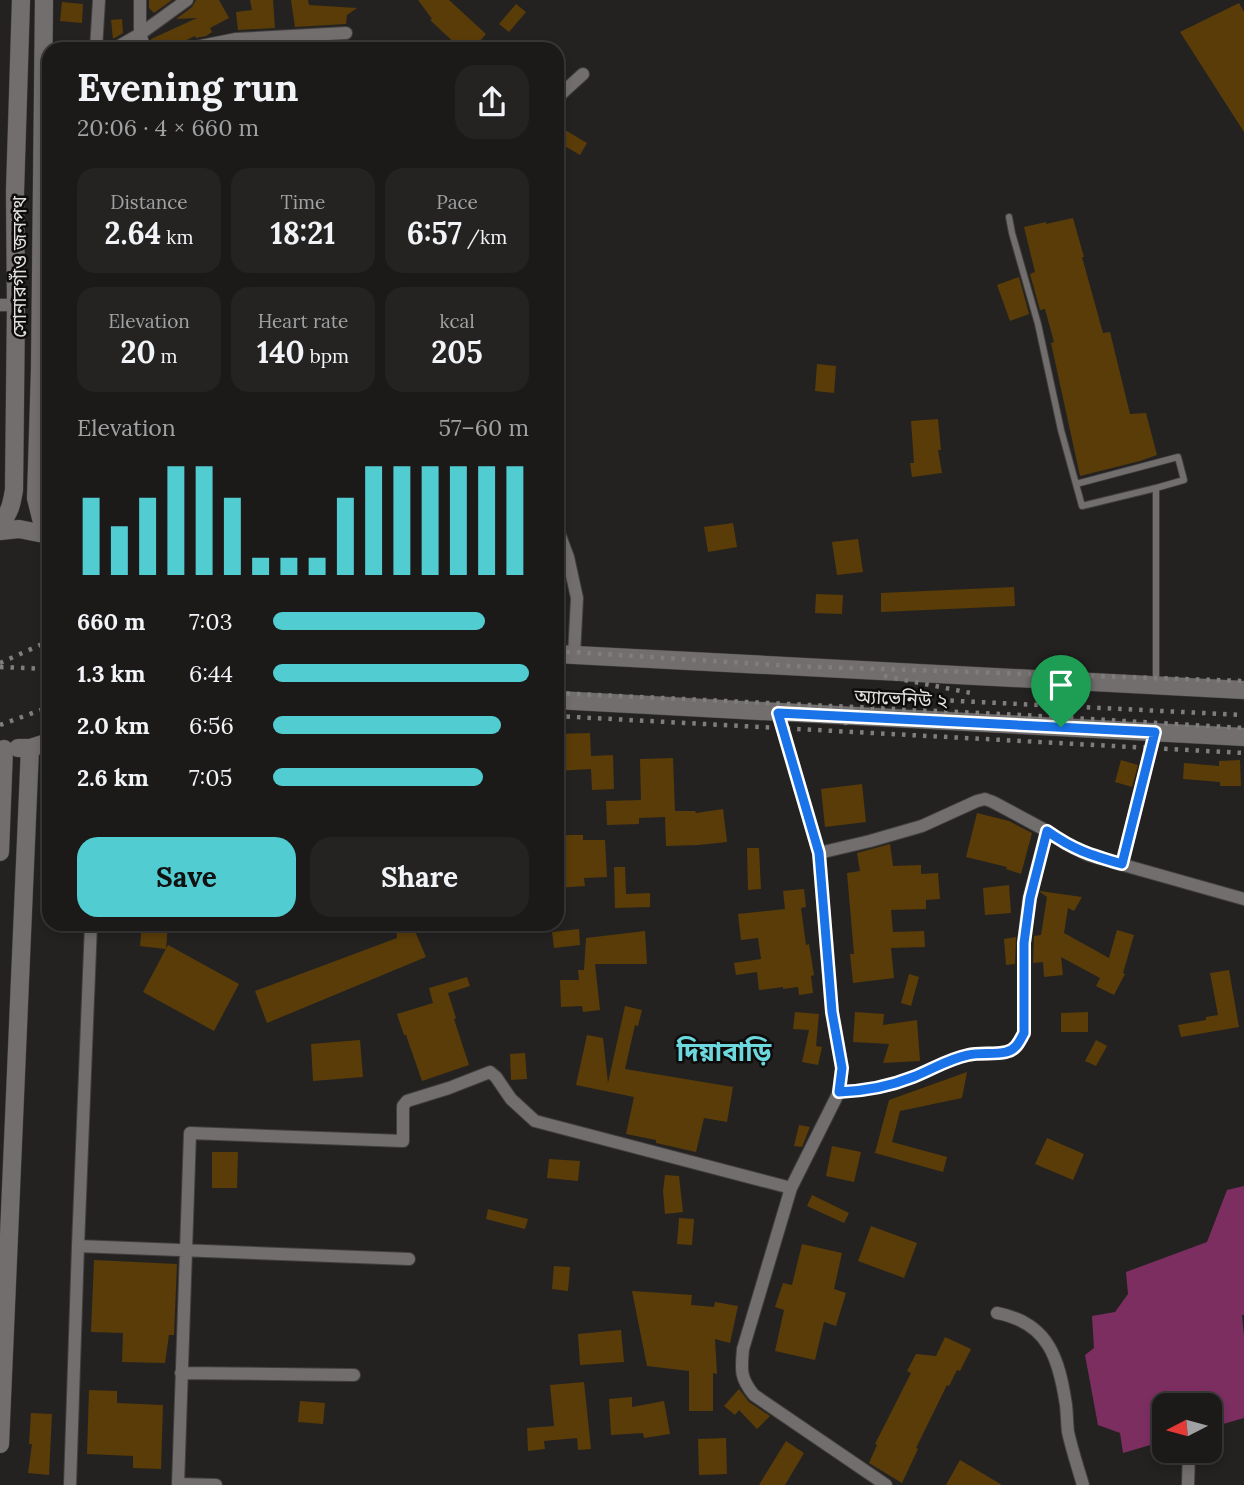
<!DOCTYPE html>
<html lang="en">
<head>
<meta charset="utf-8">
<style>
	:root { --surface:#1b1a19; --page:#242322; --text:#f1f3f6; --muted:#a0a1a2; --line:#393838; --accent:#51ccd1 }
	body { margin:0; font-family:Lora,"Noto Sans Bengali",serif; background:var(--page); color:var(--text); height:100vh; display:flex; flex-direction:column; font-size:26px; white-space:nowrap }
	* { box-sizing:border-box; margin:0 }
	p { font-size:23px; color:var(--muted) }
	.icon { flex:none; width:38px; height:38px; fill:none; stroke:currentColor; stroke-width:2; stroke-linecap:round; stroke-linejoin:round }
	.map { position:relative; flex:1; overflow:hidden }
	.sheet { position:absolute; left:42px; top:42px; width:522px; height:889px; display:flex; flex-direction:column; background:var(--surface); border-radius:21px; box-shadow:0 4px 10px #0003,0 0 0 2px var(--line) }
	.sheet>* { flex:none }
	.needle { width:46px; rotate:264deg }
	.buttons { position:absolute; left:1152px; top:1393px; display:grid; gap:14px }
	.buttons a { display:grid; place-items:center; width:70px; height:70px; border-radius:14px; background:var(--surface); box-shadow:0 4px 10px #0003,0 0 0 2px var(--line); font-size:35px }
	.pin { position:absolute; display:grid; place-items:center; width:60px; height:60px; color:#fff; margin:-72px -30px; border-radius:50% 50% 50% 0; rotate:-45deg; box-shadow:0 0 7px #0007 }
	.pin .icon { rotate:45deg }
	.round { display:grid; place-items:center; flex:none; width:74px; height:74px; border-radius:21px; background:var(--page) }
	.summary { display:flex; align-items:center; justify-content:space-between; height:119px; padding:0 35px }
	h1 { font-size:38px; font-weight:700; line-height:52px }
	.stats { display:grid; grid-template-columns:repeat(3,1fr); gap:10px; height:119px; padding:7px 35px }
	.stats div { display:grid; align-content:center; border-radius:18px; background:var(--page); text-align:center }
	.stats b { font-size:30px; font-weight:700 }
	.stats small { font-size:19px; font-weight:400 }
	.stats p { font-size:19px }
	.chart { height:196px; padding:14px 35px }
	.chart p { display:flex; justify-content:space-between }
	.chart svg { width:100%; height:126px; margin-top:7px; stroke:var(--accent); stroke-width:6 }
	.button { display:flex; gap:14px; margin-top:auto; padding:14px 35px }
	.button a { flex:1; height:80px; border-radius:21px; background:var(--accent); color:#111; font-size:28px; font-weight:700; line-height:80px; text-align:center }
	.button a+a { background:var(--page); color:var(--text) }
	ul { padding:0 35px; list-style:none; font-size:23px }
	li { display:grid; grid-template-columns:112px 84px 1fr; align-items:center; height:52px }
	li i { height:18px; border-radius:9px; background:var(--accent) }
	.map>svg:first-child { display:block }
	.water { fill:#7c2e61 }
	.building { fill:#593c08 }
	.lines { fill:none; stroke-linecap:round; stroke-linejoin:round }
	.lane-casing { stroke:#413f3e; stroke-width:8 }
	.street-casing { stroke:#413f3e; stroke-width:14 }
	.secondary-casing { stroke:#413f3e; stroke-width:19 }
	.lane { stroke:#716e6d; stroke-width:6 }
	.street { stroke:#716e6d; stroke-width:12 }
	.secondary { stroke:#716e6d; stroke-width:18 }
	.rail { stroke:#807e7d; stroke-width:4.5; stroke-dasharray:3.5 7; stroke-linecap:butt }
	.route-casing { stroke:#fff; stroke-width:14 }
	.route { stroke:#1a73e8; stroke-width:9 }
	.labels { text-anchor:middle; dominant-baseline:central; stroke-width:5; stroke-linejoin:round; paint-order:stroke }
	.street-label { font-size:19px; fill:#e1dfdf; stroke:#0d0c0b }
	.district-label { font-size:26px; font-weight:bold; fill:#6cd8dd; stroke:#0d0c0b }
</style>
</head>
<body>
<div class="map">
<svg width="1244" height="1485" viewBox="0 0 1244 1485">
	<rect width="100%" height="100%" fill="#242221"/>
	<!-- water -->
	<path class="water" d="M1244,1186V1315H1242L1244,1336V1418L1209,1428V1405H1164V1441L1123,1453L1120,1433L1098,1425L1085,1355L1094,1348L1092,1316L1115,1312L1128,1294L1126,1272L1207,1242L1227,1190Z"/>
	<!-- building -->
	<path class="building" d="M149,0H172L154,13L149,8Z
		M196,0H219L229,18L210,28L212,32L206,36L196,38L195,36L168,49H154L151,39L197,18L176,19L192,7Z
		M250,0H273L275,28L238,30L236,12L252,10Z
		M291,0H308L309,5L357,8L347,15L346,24L295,27Z
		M418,0H449L486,34L473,49H461L430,20L432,19Z
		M62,2L83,4L82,23L60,21Z
		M1239,3L1244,12V132L1180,32Z
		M516,4L526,12L509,32L499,24Z
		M122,19L123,33L113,39L111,20Z
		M560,127L587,143L580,155L556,141V133Z
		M1073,218L1084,257H1082L1103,333L1110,332L1130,414L1146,413L1157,455L1140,461L1080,476L1051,343L1054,342L1045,309L1040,310L1030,274L1035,272L1024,227L1046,222V224Z
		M1019,277L1029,314L1010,321L997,285Z
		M817,364L836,366L834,393L815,391Z
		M938,419L941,450H938L942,473L912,477L910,463H914L911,421Z
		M733,523L737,547L708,552L704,527Z
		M858,539L863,572L837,575L832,542Z
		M1014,587L1015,606L881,612V593Z
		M816,594L843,595L842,614L815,613Z
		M590,733L591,756L613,755L614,789L592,790L591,769L556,771V734Z
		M673,758L675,811H695L696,813L723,809L727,842L698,845L666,846L665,817L639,818V824L607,825L606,801L641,800L640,759Z
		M1121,760L1138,765L1132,787L1115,782Z
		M1240,760L1241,786H1220V782L1183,779L1184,763L1219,766V761Z
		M862,784L866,822L825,827L821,789Z
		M977,813L1009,821L1032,833L1021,874L1006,869L1007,867L966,857Z
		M556,835H583V840H605L607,877L584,878L585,886L556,888Z
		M890,844L893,866L921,865V874L938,873L940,899L926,900V909L891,910L893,932L924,931L925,947L891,948L894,978L853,983L850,954H854L847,873L860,871L857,853Z
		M747,848H759L761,889L748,890Z
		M614,867H625L626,894L650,893V907L615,908Z
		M1009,885L1011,913L985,915L983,888Z
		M804,889L806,907L801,908L806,945L809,944L814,975L811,976L813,993L799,995L798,987L783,989V987L759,990L757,972L736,975L734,963L761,959L758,938L741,940L738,914L785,909L783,891Z
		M1040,891L1082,897L1074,911L1068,908L1064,933L1109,958L1117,930L1134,935L1123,973L1125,974L1114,995L1096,986L1100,978L1061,957L1063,975L1044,977L1043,962L1033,963L1034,936L1041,935L1047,897L1040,892Z
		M142,924H168L166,949L140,946Z
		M396,924H412L426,957L267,1023L255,991L397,938Z
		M579,929L580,945L554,948L552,932Z
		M645,931L647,964H595L600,1010L583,1012L582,1006L561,1007L560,980H579L578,970H584L586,938Z
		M1016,937L1015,964L1006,965L1004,939Z
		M168,945L239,984L214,1031L143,992Z
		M1229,970L1239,1027L1181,1037L1178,1025L1206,1020V1017L1218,1015L1210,973Z
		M909,974L919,977L911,1006L901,1003Z
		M467,977L470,986L448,993L456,1018L454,1019L469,1065L422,1081L406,1035H404L397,1014L433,1003L429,988Z
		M625,1006L642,1010L638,1026L635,1025L625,1069L733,1087L727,1122L704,1118L696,1152L656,1143V1140L626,1134L634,1097L576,1085L587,1035L603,1038L608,1083Z
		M795,1012L819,1014L816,1046L822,1047L818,1065L802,1062L809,1030L793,1029Z
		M855,1012L884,1014L883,1025L917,1020L920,1061L883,1063L889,1044L853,1042Z
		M1088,1012V1032H1061V1013Z
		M360,1040L363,1077L313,1081L311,1044Z
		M1096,1040L1107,1046L1096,1066L1085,1061Z
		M525,1053L527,1079L511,1080L510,1054Z
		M967,1072L962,1098L900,1111L892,1142L947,1157L943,1172L875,1153L889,1100Z
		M799,1125L810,1127L802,1147L794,1146Z
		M1047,1138L1084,1154L1073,1180L1035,1164Z
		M832,1146L861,1152L854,1182L826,1176Z
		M212,1152H238L237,1188H212Z
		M549,1159L580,1161L578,1181L547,1178Z
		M665,1175L679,1176L683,1212L665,1214L663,1191Z
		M812,1195L849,1213L844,1223L807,1206Z
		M488,1209L528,1219L525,1229L486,1219Z
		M679,1218L694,1219L692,1245L677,1244Z
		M871,1226L917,1243L904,1278L858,1261Z
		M802,1244L842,1253L834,1289L846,1293L836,1326L824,1322L815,1360L775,1351L784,1310L775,1307L783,1283L792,1285Z
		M94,1260L177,1264L174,1335H169L165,1363L122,1362L123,1333L91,1332Z
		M554,1266L570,1267L568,1291L552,1289Z
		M632,1291L692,1295L691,1305L714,1307L715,1302L738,1306L730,1343L715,1339L717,1374L713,1373V1411H689V1371L647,1366Z
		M621,1330L624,1362L580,1365L578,1334Z
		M945,1337L971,1349L960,1371L957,1370L949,1386L947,1385L916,1448L918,1449L902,1483L869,1463L877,1445L875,1444L911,1373L907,1371L916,1354L936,1356Z
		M584,1382L591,1449L578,1450L577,1438L544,1441L545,1449L528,1451L527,1428L554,1426L550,1385Z
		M739,1389L749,1402L770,1416L757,1429L739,1410L735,1415L724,1406Z
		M89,1390L117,1391V1403L163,1405L161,1469L133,1468V1456L87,1454Z
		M632,1397V1407L664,1401L670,1434L644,1438L643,1433L611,1435L609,1399Z
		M300,1401L325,1403L323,1424L298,1422Z
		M31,1413L52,1414L49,1475L28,1473L32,1444H29Z
		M726,1438L727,1474L699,1475L698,1439Z
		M786,1441L804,1453L785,1485H759Z
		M960,1460L1002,1485H946Z"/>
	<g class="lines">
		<!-- lane casing -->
		<g class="lane-casing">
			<path id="lane" d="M1009,217L1012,233L1038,324L1061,430L1082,506L1156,488V682
				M1076,484L1178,457L1184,480L1156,488"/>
		</g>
		<!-- street casing -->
		<g class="street-casing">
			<path id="street" d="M140,0V34L145,49
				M96,49L99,0
				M114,49L140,34L187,0
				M186,49L236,39L346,33
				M556,104L561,94L583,74
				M0,305H16
				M556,525L568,557L577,598L574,655
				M778,713L819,853
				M1122,864L1155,732
				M839,1092C865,1091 888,1087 913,1077C931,1070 948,1059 968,1055C980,1052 994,1055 1006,1052C1016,1050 1019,1042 1024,1033V943L1029,898L1047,831
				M78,1246L409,1259
				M997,1313C1049,1323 1059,1359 1066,1405C1067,1414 1067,1424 1068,1432C1072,1450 1078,1468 1083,1485
				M181,1373L354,1375
				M178,1484L216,1485
				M70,1485L78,1246L91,924
				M178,1485L190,1133L403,1141V1106L407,1101L449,1088L490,1072L496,1077L511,1099L535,1121L791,1188
				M886,1485L754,1395C740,1378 741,1370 743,1349L791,1188L839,1092L842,1068L832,1012L819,853L870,841L922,826L977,801L985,799L993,802L1047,831L1066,844L1088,855L1244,899
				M1188,1485L1189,1451"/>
		</g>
		<!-- secondary casing -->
		<g class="secondary-casing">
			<path id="secondary" d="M44,0L40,370L36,498L41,518L49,532
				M0,523C10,514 12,502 14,490L16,305L15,192L21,0
				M0,531L19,529L49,535
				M556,654L1244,690
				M556,700L1244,737
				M18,748H30L49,742
				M0,852L4,749
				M0,1444L30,748"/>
		</g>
		<!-- lane -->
		<use href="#lane" class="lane"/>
		<!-- street -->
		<use href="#street" class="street"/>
		<!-- secondary -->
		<use href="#secondary" class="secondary"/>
		<!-- rail -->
		<path class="rail" d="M556,651L791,666L1244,681
			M0,663L49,641
			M0,667L49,669
			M884,676L976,694
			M556,693L1022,715L1244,728
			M856,696L1244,715
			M556,716L1244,753
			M844,723L928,719
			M0,725L49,707"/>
	</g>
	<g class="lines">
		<!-- route casing -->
		<g class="route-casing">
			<path id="route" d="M778,713L1155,732L1122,864C1090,855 1074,850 1047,831L1030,898L1024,943V1033C1019,1042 1016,1050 1006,1052C994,1055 980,1052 968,1055C948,1059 931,1070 913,1077C888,1087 865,1091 839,1092L842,1068L832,1012L819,853Z"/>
		</g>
		<!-- route -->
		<use href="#route" class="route"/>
	</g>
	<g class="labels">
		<!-- street labels -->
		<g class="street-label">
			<text transform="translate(19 267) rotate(-90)">সোনারগাঁও জনপথ</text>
			<text transform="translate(901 698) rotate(3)">অ্যাভেনিউ ২</text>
		</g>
		<!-- district labels -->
		<g class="district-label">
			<text x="724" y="1051">দিয়াবাড়ি</text>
		</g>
	</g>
</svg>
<div class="buttons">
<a><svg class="needle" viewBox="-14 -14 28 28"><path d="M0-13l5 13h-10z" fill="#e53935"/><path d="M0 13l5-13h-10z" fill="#a0a1a2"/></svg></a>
</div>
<div class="pin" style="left:1061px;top:727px;background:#1e9e55"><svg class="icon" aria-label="arrive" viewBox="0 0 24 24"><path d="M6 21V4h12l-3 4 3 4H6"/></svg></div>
<section class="sheet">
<div class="summary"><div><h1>Evening run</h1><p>20:06 · 4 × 660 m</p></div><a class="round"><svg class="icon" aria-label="share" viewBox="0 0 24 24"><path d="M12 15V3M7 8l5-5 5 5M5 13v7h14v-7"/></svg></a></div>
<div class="stats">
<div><p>Distance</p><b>2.64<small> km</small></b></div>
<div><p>Time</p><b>18:21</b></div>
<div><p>Pace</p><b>6:57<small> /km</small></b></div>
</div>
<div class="stats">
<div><p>Elevation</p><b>20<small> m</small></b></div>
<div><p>Heart rate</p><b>140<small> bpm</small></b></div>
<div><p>kcal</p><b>205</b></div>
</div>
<div class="chart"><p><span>Elevation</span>57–60 m</p>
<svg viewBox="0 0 160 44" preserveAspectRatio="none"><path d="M5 44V17M15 44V27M25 44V17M35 44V6M45 44V6M55 44V17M65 44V38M75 44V38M85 44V38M95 44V17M105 44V6M115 44V6M125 44V6M135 44V6M145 44V6M155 44V6"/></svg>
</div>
<ul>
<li><b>660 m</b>7:03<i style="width:83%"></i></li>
<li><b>1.3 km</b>6:44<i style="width:100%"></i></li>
<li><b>2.0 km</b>6:56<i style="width:89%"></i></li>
<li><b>2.6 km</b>7:05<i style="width:82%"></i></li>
</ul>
<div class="button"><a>Save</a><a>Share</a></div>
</section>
</div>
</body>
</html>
